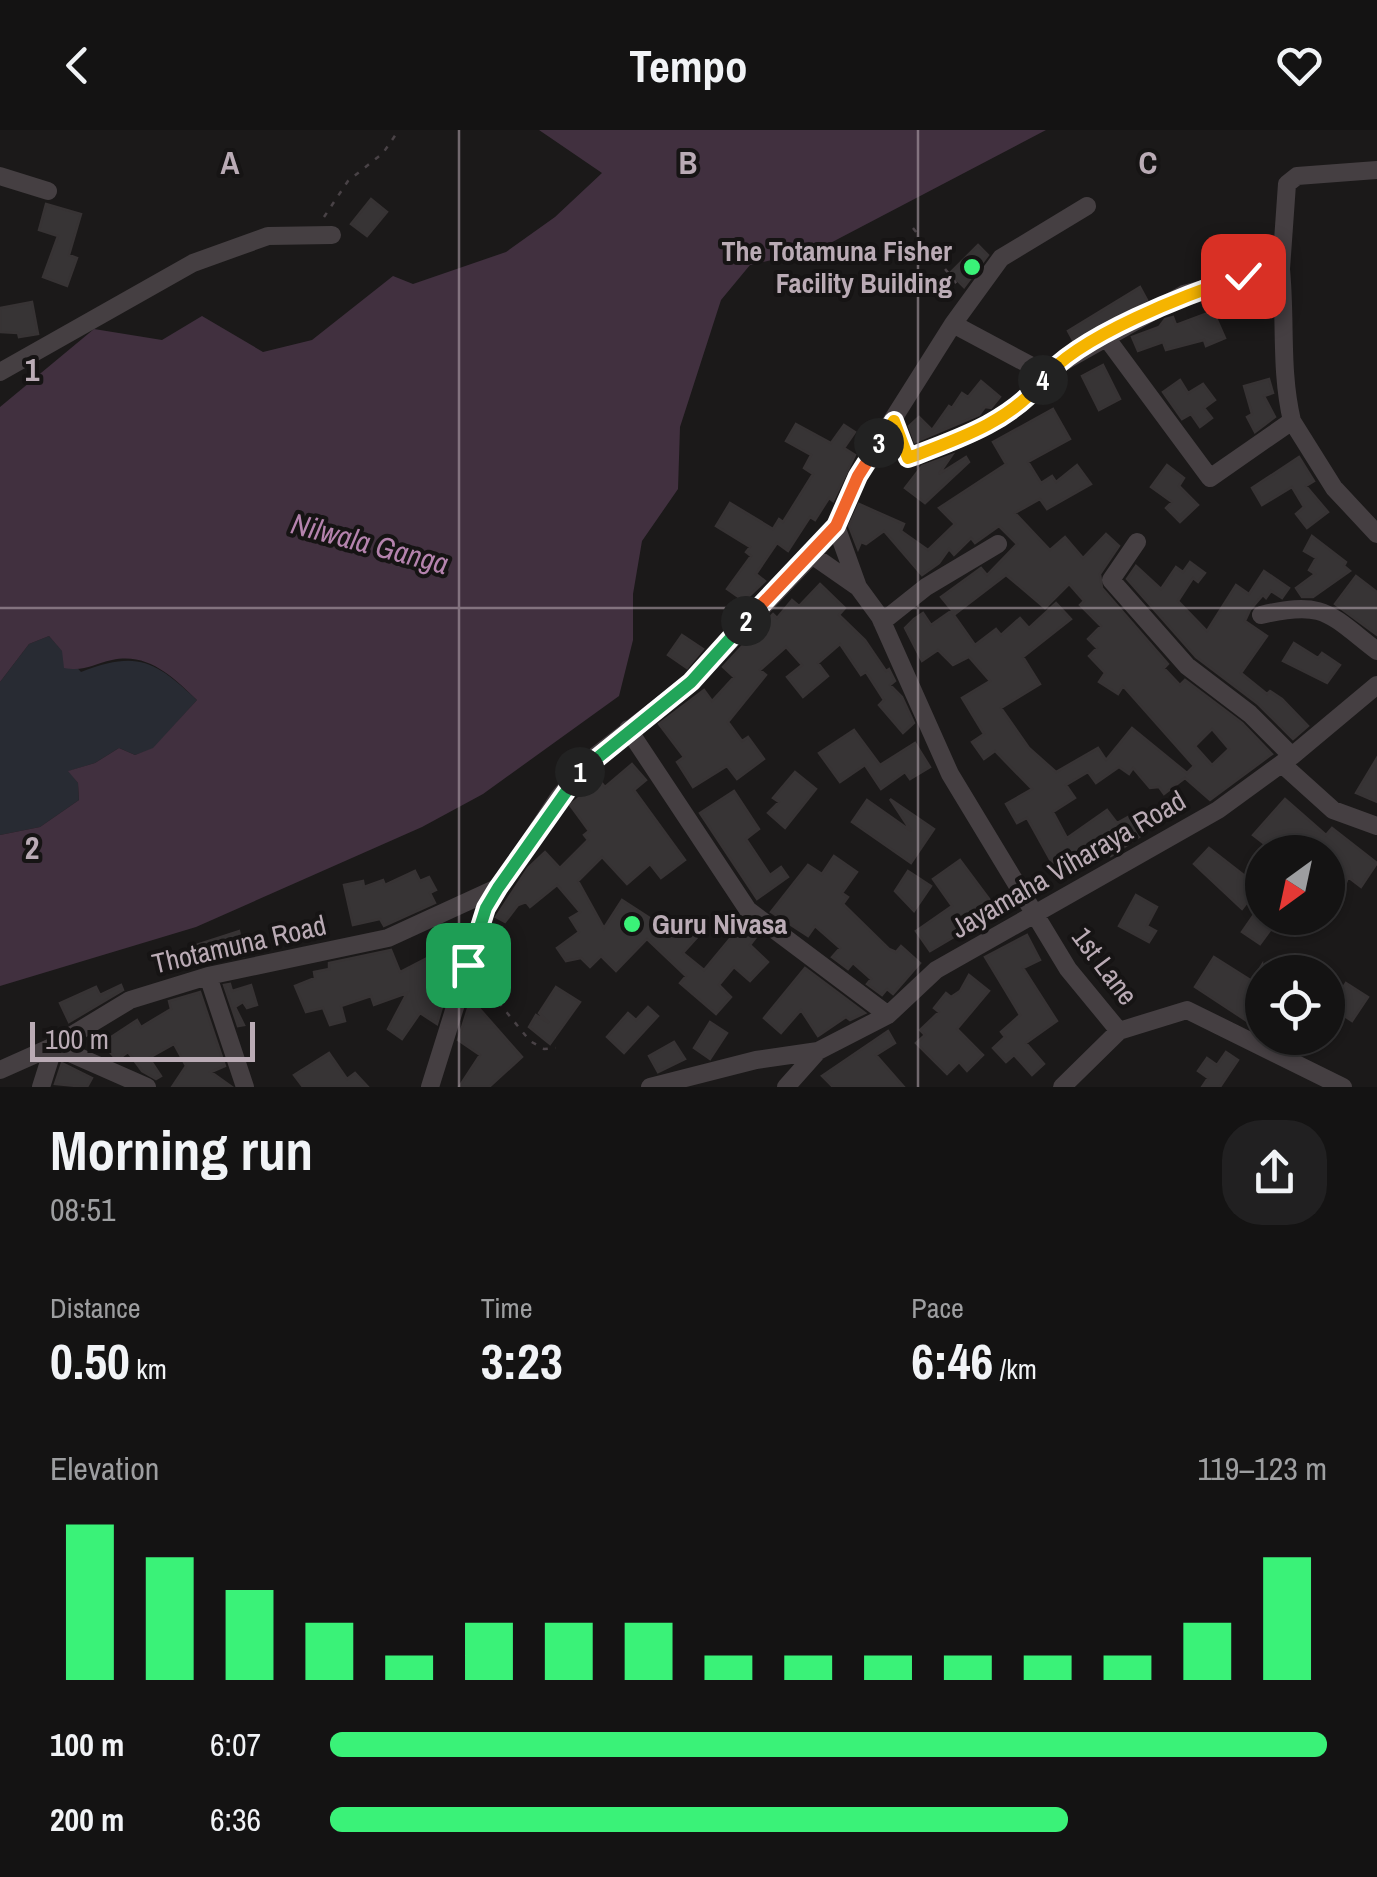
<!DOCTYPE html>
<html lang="en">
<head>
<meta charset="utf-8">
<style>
	:root { --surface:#141313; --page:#212021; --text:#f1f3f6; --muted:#9d9ea0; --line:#333233; --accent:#3af278 }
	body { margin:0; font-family:"Archivo Narrow",sans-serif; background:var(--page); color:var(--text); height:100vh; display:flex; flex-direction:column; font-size:38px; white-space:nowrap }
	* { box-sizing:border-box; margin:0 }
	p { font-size:32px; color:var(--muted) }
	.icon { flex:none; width:55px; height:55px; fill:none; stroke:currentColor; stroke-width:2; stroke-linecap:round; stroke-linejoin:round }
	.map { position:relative; height:957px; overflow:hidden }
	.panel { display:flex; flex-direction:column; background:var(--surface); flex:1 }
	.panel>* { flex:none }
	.needle { width:65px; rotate:213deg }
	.buttons { position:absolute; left:1245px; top:705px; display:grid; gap:20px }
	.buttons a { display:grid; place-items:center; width:100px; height:100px; border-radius:50%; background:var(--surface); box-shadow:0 2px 8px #0004,0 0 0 2px var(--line); font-size:50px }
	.scale { position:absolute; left:30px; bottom:25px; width:225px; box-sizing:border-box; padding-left:10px; border:5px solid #baabb5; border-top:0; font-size:28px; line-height:35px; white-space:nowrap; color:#baabb5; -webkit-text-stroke:8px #161414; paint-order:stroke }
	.pin { position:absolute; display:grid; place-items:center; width:85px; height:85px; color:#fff; margin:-42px; border-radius:20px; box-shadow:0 5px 15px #0006 }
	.km { position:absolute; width:50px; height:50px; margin:-25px; border-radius:50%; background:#222; color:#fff; font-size:28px; line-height:50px; text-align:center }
	.round { display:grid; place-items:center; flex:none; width:105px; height:105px; border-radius:40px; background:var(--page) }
	.headline { display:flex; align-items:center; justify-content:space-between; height:170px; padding:0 50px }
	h1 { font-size:55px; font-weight:700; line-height:75px }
	.metrics { display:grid; grid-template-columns:repeat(3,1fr); gap:15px; height:170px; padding:10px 50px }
	.metrics div { display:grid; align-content:center }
	.metrics b { font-size:50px; font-weight:700 }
	.metrics small { font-size:28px; font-weight:400 }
	.metrics p { font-size:28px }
	.chart { height:280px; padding:20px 50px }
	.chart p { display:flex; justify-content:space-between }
	.chart svg { width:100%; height:180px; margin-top:10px; stroke:var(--accent); stroke-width:6 }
	ul { padding:0 50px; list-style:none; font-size:32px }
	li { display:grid; grid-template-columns:160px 120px 1fr; align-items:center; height:75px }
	li i { height:25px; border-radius:12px; background:var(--accent) }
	header { display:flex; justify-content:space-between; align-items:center; height:130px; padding:0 50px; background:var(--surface); font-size:45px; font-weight:700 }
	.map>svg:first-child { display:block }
	.green { fill:#282b33 }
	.water { fill:#41303f }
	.building { fill:#373435; stroke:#373334; stroke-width:2.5; fill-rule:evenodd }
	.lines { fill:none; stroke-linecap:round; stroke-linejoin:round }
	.path { stroke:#494246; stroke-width:2.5; stroke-dasharray:5 8; stroke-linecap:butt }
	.minor { stroke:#453f42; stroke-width:18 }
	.split-1-casing { stroke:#fff; stroke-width:20 }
	.split-2-casing { stroke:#fff; stroke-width:20 }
	.split-3-casing { stroke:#fff; stroke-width:20 }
	.split-4-casing { stroke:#fff; stroke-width:20 }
	.split-5-casing { stroke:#fff; stroke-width:20 }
	.split-1 { stroke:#22a559; stroke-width:12 }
	.split-2 { stroke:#22a559; stroke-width:12 }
	.split-3 { stroke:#f0652b; stroke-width:12 }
	.split-4 { stroke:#f5b400; stroke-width:12 }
	.split-5 { stroke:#f5b400; stroke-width:12 }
	.grid { fill:none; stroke:#baabb5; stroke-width:2.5; stroke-opacity:0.55 }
	.poi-dot { fill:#3af278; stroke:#161414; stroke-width:4 }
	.labels { text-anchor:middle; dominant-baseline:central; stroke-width:8; stroke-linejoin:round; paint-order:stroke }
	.poi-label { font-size:28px; font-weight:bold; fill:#baabb5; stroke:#161414; text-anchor:end }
	.street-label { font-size:28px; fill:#baabb5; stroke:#161414 }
	.water-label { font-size:30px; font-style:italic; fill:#b583ae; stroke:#161414 }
	.grid-label { font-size:32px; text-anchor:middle; font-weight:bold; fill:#baabb5; stroke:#161414; stroke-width:8; stroke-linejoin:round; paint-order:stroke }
</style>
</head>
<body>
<header><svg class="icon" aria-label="back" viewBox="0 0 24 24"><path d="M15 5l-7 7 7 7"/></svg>Tempo<svg class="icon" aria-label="heart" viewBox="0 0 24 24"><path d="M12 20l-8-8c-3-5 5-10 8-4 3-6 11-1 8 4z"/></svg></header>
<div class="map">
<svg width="1377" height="957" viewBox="0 0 1377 957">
	<rect width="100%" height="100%" fill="#1b1919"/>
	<!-- green -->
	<path class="green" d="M49,506L81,542C138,520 155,531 197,570L153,619L135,625L119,618L95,633L69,641L78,653L79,670L40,697L0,705V552L29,514Z"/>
	<!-- water -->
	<path class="water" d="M539,0H1046L817,120L750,135L721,170L680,297L678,359L642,411L633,464V510L619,566L483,664L422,697L196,797L0,856V705L40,697L79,670L78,653L68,641L95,633L119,618L135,625L153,618L197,570C173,547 148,522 112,530C93,534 85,542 64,538L62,521L49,506L29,514L0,552V277L94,199L162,210L202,186L263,222L312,210L393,146L413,154L506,122L555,87L602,43Z"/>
	<!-- building -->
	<path class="building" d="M371,69L387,82L367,106L351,94Z
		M46,74L81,84L69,125L77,128L67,156L43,147L58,106L39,100Z
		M978,115L988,125L964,157L950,143Z
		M1140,157L1147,170L1074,212L1068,201Z
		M32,172L38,204L19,207L18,203L0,202V178Z
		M1213,181L1225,208L1206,216L1204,210L1166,220L1163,212L1138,221L1132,207L1159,197L1165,189L1173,187L1176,195Z
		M1103,235L1120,269L1099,280L1082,246Z
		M1269,249L1273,263L1264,266L1275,287L1255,302L1247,287L1252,284L1244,256Z
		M1180,250L1188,263L1203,254L1215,270L1204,278L1212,288L1200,297L1191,284L1182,289L1163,262Z
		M981,251L1000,267L991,278L985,277L979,285L915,312L909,296L919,287L932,300L949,276L952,278L962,263L968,267Z
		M1053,279L1070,309L1028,332L1041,353L1052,346L1056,352L1077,335L1091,354L1047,379L1040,369L1015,383L1050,420L1065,407L1083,428L1106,404L1119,416L1100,444L1102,458L1168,534L1164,538L1180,555L1185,550L1242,593L1272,624L1210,670L1185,648L1164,664L1159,657L1150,658L1133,638L1129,644L1119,637L1096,653L1088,642L1066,655L1075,668L1053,682L1067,708L1107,680L1117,693L1130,686L1142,705L1111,726L1109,723L1100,729L1096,724L1057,742L1027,688L1017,693L1006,674L1032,659L995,621L984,629L972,612L984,604L962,568L990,551L969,527L953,535L938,520L922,531L905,498L914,489L923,483L931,495L951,481L975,515L996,499L1001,505L1020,488L1029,498L1056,473L1071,489L1023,527L1040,554L1001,578L1029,618L1056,642L1098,618L1106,630L1132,598L1187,643L1194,636L1123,556L1118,564L1099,552L1105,543L1089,526L1097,518L1088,509L1101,496L1080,475L1084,471L1069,454L1045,478L1006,445L955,484L941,467L981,438L987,445L1017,414L999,396L975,413L971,408L954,425L949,419L939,433L922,445L884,401L866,414L861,412L858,419L849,396L859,374L904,394L901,401L928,420L955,394L939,378L1006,334L993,312ZM1212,599L1229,619L1212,635L1195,616Z
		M796,294L831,313L844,295L855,302L844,318L855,325L833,371L829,368L815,390L810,387L788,421L777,413L756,444L765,451L744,471L727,459L751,426L746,422L750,417L716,396L730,373L773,399L779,389L783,392L813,344L804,338L811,325L786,311Z
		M952,325L939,344L966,327L969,332L925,373L905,358L922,336Z
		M1299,327L1314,351L1306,356L1328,382L1307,398L1296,384L1304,377L1292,357L1262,375L1252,358Z
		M1167,335L1184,348L1179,356L1198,375L1180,392L1166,378L1172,372L1151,357Z
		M1312,406L1346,432L1344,436L1350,441L1313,467H1302L1296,458L1315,444L1309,440L1316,428L1304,421Z
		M1190,432L1205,443L1198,452L1193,448L1178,471L1207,501L1236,455L1249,464L1264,441L1289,458L1282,468L1271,461L1266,468L1263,465L1250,480L1245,491L1267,506L1241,543L1267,564L1270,561L1282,569L1308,596L1293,609L1258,574L1196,527L1127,449L1136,436L1161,459L1176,437L1183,442Z
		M1356,446L1377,462V505L1335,474Z
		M820,454L845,478L839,485L865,510L886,541L889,539L895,551L890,555L902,567L914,593L903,603L879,575L884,570L866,542L861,545L840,514L818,533L828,546L803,567L787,547L802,535L786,517L760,540L766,545L728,592L742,611L748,607L764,629L737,649L727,636L693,657L677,632L684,627L659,594L704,560L712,571L734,547L723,537L745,513L773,484L777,488L792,470L799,476Z
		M682,505L703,519L687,538L668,525Z
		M1294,513L1318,528L1322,523L1340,535L1327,553L1283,531Z
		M854,600L880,635L915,613L930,637L910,649L905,642L881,659L865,635L840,652L819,623Z
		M1377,628V672L1356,663Z
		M632,634L646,650L634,660L685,730L661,748L650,734L627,754L602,727L578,751L604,798L622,770L673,803L685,790L700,804L683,823L704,840L743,793L757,806L750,815L768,832L750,851L734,837L719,855L731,867L716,884L680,853L686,846L647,809L616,841L601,826L590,837L581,828L566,831L557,818L579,802L570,788L580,782L557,755L530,777L526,772L518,775L505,792L496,787L528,738L545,722L560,738L588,710L584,705L589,701L570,675L600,651L605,657Z
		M795,642L816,659L785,698L768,683L779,672L773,668Z
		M734,661L759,699L746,709L770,745L781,737L788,747L757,769L700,683Z
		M1285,669L1326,705L1332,698L1377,733L1361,757L1348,747L1340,769L1328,764V722H1317L1295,704L1275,722L1253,705Z
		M867,670L911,701L890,669L934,699L911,733L852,692Z
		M1209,718L1259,757L1242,779L1194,734Z
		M834,726L857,742L842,763L848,767L843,774L889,819L896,822L901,816L920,833L893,864L887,859L882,865L867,854L871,849L853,833L848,839L832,827L840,818L815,796L808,806L771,782L808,735L822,744Z
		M960,730L998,781L930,821L916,801L952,776L933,749Z
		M415,741L420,751L429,747L436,760L430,763L435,773L384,796L380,789L353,795L344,755L363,751L364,757L383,750L385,755Z
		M908,741L931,756L914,781L895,761Z
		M1136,765L1157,777L1147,796L1156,801L1149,812L1119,796Z
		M1262,773V788H1279L1260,814L1242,802Z
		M239,801L244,826L226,829L225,823L200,830L196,815Z
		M1027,805L1040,830L1023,838L1057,891L1026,913L1044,934L1032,945L1014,925L1006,932L993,918L1005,907L1001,902L1020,885L985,827Z
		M443,809L459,821L436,851L447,860L437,894L420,883L402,909L388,899L407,863L374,875L371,866L341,876L345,891L330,895L323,878L306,882L295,856L315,848L314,842L329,839V833L391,820L400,842L429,827Z
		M1214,827L1252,851L1262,835V895L1253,888L1250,893L1195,857Z
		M805,838L865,883L850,890L846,887L818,906L801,880L781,903L764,888Z
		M969,845L989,861L957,899L983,925L967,941L959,932L947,944L916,913L925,905L920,900L939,882L934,878L946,863L951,867L960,861Z
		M1346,853L1368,867L1352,891L1331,877Z
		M230,854L232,861L251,855L257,875L247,878L243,872L235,877L244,895L238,896L224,855Z
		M121,855L123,860L69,892L60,873L96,857L100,865Z
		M556,857L580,872L550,914L529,897L536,885L549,893L539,883Z
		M200,862L225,936L211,942L232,957H172L186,936L174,914L149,928L161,946L156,949L142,941L128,922L117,930L102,913L137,890L141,897L171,879L169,871Z
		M471,869L522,927L489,957H459L480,925L458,910Z
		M648,877L658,886L624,923L607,907L628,883L636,890Z
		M710,892L727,903L710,929L694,918Z
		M888,901L895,913L876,925L904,957H833L822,946Z
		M674,912L685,929L658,942L649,926Z
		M1226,922L1238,930L1220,957H1202L1208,948L1198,941L1207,928L1217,935Z
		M329,923L347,949L355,943L368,957H303L294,945Z
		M62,933L92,948L87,957L55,954Z"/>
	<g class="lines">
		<!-- path -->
		<path class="path" d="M324,87L348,51L383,23L399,0
			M913,98L960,158
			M482,852L530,911L544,919L556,918"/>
		<!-- minor -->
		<path class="minor" d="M0,46L48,61
			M1281,139C1286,191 1280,240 1292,291
			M953,194L1041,241L1051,239L1184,164L1281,139L1287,54L1297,46L1377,40
			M1105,206L1210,348L1292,291L1334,358L1377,404
			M0,242L193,133L268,106L332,105
			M894,291L908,328C970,305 1010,293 1051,239
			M836,396L858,457L880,487L950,644L1068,839L1119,901L1062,957
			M1137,412L1111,450L1187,536L1250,584L1292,626
			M812,425L858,457
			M1261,485C1324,470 1328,483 1377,521
			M882,492L926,457L998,414
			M628,599L748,780L888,885
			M1282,634L1333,680L1377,696
			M208,846L245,957
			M1119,901L1187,880L1343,957
			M0,940L54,916L130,870L208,846L388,808L497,758
			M41,957L54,916L147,957
			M430,957L486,778L559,667L590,630L691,552L812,425L836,396L857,346L953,194L1001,128L1087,76
			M650,957L756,930L818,921
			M786,957L818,921L888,885L936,840L1218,680L1292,626L1377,555"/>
	</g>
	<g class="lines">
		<!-- split-1 casing -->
		<g class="split-1-casing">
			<path id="split-1" d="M468,835L486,778L498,758L580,642"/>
		</g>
		<!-- split-2 casing -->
		<g class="split-2-casing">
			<path id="split-2" d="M580,642L691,552L746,491"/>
		</g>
		<!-- split-3 casing -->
		<g class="split-3-casing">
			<path id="split-3" d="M746,491L836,396L858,346L879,313"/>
		</g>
		<!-- split-4 casing -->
		<g class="split-4-casing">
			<path id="split-4" d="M879,313L894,291L908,328C958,309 1010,292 1043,250"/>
		</g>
		<!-- split-5 casing -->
		<g class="split-5-casing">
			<path id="split-5" d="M1043,250C1077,206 1190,163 1243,146"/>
		</g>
		<!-- split-1 -->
		<use href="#split-1" class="split-1"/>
		<!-- split-2 -->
		<use href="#split-2" class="split-2"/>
		<!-- split-3 -->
		<use href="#split-3" class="split-3"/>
		<!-- split-4 -->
		<use href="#split-4" class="split-4"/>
		<!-- split-5 -->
		<use href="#split-5" class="split-5"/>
	</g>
	<!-- grid -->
	<path class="grid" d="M459,0V957M918,0V957M0,478H1377"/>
	<!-- markers -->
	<g class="poi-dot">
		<circle cx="972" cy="137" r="10"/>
		<circle cx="632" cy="794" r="10"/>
	</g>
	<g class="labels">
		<!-- poi labels -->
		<g class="poi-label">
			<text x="952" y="121">The Totamuna Fisher<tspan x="952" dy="32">Facility Building</tspan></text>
			<text x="652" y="794" text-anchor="start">Guru Nivasa</text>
		</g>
		<!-- street labels -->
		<g class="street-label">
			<text transform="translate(1068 734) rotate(-30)">Jayamaha Viharaya Road</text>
			<text transform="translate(239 814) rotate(-13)">Thotamuna Road</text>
			<text transform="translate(1105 836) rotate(53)">1st Lane</text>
		</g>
		<!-- water labels -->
		<g class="water-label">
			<text transform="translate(370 413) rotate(15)">Nilwala Ganga</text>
		</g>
	</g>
	<g class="grid-label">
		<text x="230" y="44">A</text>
		<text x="688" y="44">B</text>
		<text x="1148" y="44">C</text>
		<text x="32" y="251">1</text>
		<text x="32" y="729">2</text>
	</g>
</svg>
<div class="buttons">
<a><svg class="needle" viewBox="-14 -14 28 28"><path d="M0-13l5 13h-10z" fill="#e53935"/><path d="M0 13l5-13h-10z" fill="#9d9ea0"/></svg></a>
<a><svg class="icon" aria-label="locate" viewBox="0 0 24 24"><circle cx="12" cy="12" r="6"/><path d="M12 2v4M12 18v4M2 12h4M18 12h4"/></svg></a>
</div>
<div class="scale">100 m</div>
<div class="pin" style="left:468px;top:835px;background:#1e9e55"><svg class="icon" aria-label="arrive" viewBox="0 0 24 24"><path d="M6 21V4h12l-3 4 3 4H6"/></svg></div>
<div class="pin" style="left:1243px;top:146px;background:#d93025"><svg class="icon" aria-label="check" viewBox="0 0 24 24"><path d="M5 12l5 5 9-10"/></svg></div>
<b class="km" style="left:580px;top:642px">1</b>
<b class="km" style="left:746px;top:491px">2</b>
<b class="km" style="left:879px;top:313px">3</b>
<b class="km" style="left:1043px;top:250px">4</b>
</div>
<section class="panel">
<div class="headline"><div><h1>Morning run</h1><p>08:51</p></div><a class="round"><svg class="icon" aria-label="share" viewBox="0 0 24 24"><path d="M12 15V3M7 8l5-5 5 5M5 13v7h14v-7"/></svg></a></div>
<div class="metrics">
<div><p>Distance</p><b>0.50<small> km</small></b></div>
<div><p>Time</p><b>3:23</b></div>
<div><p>Pace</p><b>6:46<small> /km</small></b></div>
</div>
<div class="chart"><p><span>Elevation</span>119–123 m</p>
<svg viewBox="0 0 160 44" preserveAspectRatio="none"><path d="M5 44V6M15 44V14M25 44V22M35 44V30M45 44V38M55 44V30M65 44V30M75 44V30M85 44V38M95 44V38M105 44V38M115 44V38M125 44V38M135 44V38M145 44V30M155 44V14"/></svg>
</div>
<ul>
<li><b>100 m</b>6:07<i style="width:100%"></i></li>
<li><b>200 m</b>6:36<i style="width:74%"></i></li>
</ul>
</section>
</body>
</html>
